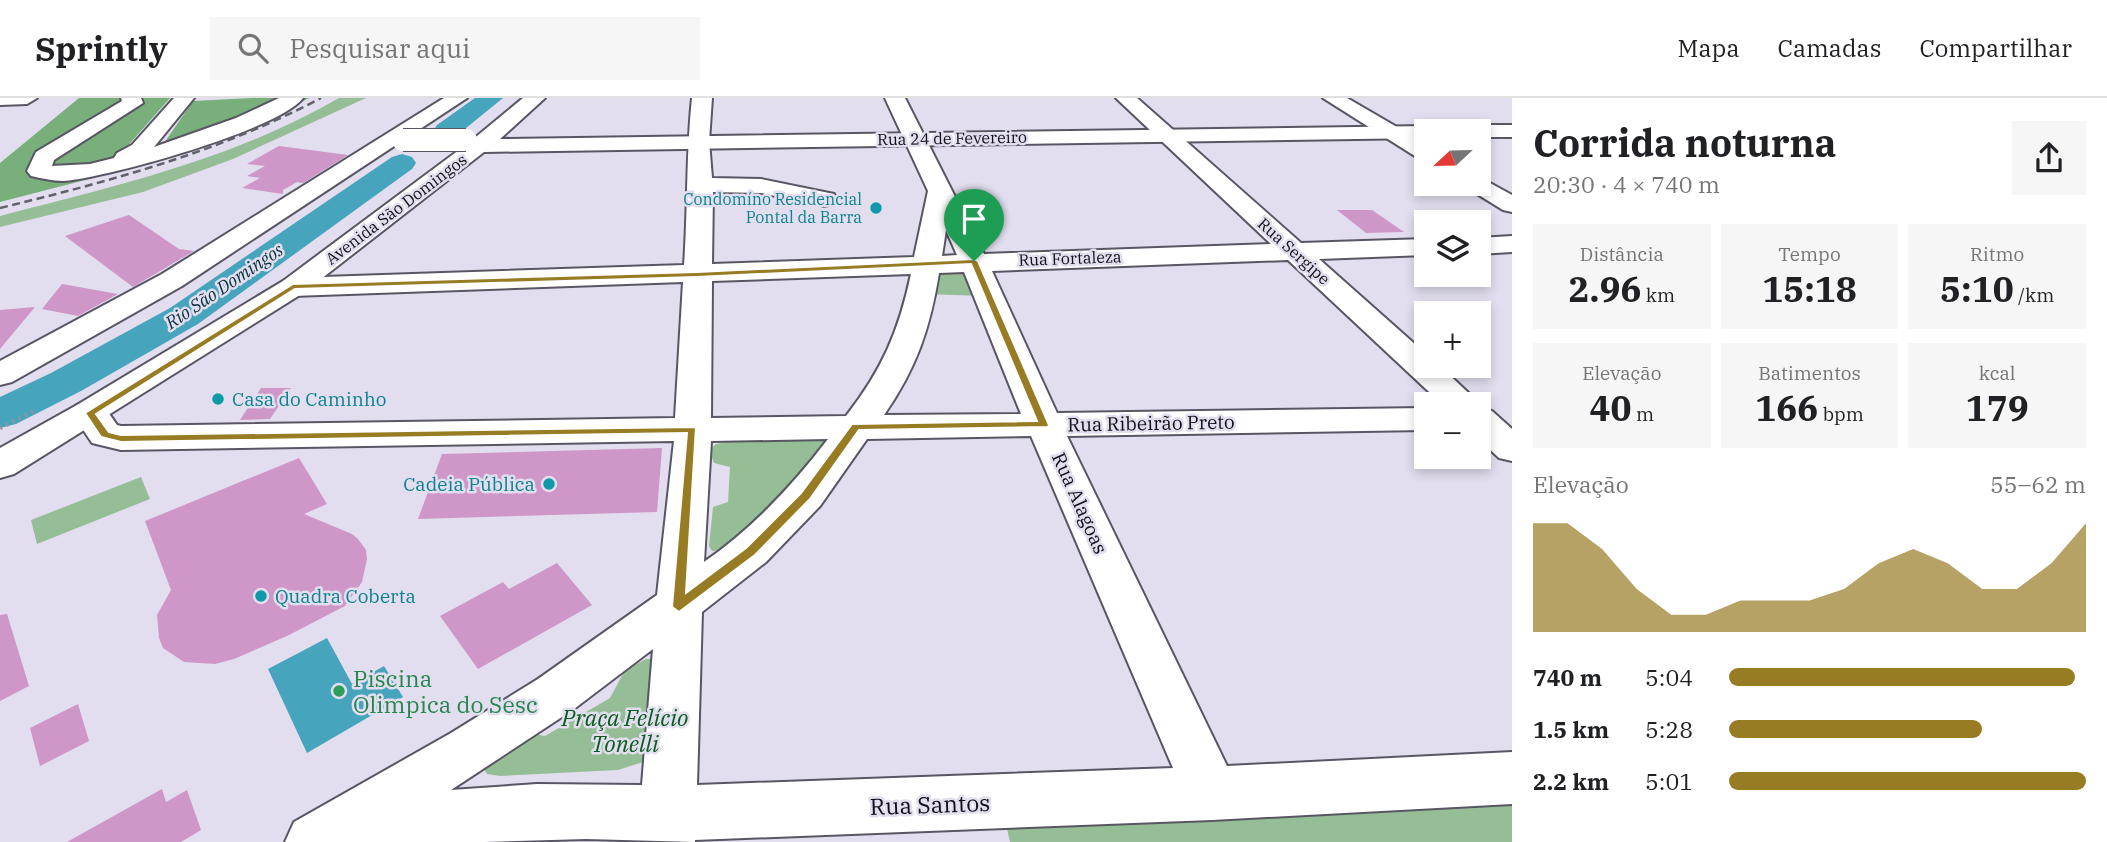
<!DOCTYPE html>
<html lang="pt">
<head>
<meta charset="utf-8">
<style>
	:root { --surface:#fff; --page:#f6f6f6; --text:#202124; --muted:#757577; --line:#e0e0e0; --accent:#987c24 }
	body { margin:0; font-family:"IBM Plex Serif",serif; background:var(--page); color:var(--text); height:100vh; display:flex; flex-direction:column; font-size:26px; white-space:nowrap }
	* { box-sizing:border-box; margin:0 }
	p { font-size:23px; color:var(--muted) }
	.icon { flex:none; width:38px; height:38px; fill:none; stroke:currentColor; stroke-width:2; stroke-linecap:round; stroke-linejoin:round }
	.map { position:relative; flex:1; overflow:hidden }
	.drawer { display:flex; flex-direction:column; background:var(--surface); width:595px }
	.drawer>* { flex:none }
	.needle { width:46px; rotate:248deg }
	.fabs { position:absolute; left:1414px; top:21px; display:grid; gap:14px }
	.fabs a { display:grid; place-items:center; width:77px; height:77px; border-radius:0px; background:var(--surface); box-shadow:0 4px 10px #0003; font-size:35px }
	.pin { position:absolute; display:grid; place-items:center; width:60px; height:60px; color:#fff; margin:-72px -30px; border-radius:50% 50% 50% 0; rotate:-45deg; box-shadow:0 0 7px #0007 }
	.pin .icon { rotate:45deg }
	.round { display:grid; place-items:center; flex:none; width:74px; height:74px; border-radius:0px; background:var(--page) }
	.headline { display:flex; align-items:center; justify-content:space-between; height:119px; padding:0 21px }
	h1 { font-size:38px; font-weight:700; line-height:52px }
	.figures { display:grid; grid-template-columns:repeat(3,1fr); gap:10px; height:119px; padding:7px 21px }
	.figures div { display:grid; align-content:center; border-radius:0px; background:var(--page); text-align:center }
	.figures b { font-size:35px; font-weight:700 }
	.figures small { font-size:19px; font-weight:400 }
	.figures p { font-size:19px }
	.chart { height:196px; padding:14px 21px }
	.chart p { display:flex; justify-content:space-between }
	.chart svg { width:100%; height:126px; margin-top:7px; fill:var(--accent); opacity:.7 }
	ul { padding:0 21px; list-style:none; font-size:23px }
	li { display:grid; grid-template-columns:112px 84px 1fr; align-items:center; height:52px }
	li i { height:18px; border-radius:9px; background:var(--accent) }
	header { display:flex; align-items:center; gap:42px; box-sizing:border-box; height:98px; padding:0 35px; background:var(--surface); border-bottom:2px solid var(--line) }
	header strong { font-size:33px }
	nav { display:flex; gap:38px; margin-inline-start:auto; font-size:24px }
	.search { width:490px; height:63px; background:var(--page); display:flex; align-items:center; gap:18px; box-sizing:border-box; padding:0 24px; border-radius:0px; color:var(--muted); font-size:26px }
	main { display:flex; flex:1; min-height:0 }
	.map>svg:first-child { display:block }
	.green { fill:#95be96 }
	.forest { fill:#78af7b }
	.water { fill:#47a4bd }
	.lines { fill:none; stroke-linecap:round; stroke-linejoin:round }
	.river { fill:#47a4bd; fill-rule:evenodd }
	.building { fill:#cf96c8 }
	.minor-casing { stroke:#595664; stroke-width:4 }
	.major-casing { stroke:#595664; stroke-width:4 }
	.path { stroke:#95929f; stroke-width:4.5; stroke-dasharray:2 5; stroke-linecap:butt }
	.minor { fill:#fff; fill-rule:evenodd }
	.major { fill:#fff; fill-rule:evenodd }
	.rail { stroke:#63616b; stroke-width:2.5; stroke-dasharray:8 4.5; stroke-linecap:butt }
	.major-bridge-casing { stroke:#595664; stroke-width:24; stroke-linecap:butt }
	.major-bridge { stroke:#fff; stroke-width:22 }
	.route { fill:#987c24; stroke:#fff; stroke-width:2; fill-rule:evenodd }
	.culture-dot { fill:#0f9aa8; stroke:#e2deef; stroke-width:2.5 }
	.leisure-dot { fill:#2e9e5b; stroke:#e2deef; stroke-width:2.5 }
	.labels { text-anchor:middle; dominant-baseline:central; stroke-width:5; stroke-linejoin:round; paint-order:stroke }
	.far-street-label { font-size:16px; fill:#111016; stroke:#e2deef }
	.far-culture-label { font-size:16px; fill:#0d838f; stroke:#e2deef; text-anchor:end }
	.far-water-label { font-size:18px; font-style:italic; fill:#05323d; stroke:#e2deef }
	.culture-label { font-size:19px; fill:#0d838f; stroke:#e2deef; text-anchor:start }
	.street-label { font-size:19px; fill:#111016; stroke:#e2deef }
	.near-leisure-label { font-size:23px; fill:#27864d; stroke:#e2deef; text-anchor:start }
	.near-park-label { font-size:23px; font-style:italic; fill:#085d1c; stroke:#e2deef }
	.near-street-label { font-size:23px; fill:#111016; stroke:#e2deef }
</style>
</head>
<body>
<header>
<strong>Sprintly</strong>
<div class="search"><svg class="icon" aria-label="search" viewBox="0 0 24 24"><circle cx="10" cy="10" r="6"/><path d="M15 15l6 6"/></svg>Pesquisar aqui</div>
<nav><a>Mapa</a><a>Camadas</a><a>Compartilhar</a></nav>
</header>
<main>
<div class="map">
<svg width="1512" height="744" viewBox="0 0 1512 744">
	<rect width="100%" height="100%" fill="#e2deef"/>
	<!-- green -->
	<path class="green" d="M339,0H366L233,61L143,94L0,129V118C116,88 234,61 339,0Z
		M972,170L984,198L925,196L929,171Z
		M757,339L816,340L823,341L827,346C802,375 752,452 712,453L709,448L713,409L728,404L730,369L714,365L709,352L716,346Z
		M141,379L150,401L37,446L31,422Z
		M646,561H657L646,663L618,672L500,678L487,676L482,668L528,635L545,638L610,600L625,572Z
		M1512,700V744H1010L1003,714Z"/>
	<!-- forest -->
	<path class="forest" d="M79,0H170L101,78L0,104V65Z
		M252,0H309L287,12L171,58L153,61L193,3Z"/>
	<!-- water -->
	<path class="water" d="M327,540L352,586L384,568L403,599L307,655L268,571Z"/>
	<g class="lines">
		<!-- river -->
		<path class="river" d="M475,0H503L455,39L446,41L437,39L433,33L437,27Z
			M402,56L412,59L416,65L412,71L198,226L81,293L16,326L0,330V299L51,275L170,210L392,59Z"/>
	</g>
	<!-- building -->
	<path class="building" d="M279,48L348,57L303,85L297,84L283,92V96L242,90L260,80L247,78L265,68L247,66Z
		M1337,112H1372L1404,134L1366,135Z
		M129,117L179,151L194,153L133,189L65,138Z
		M62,186L118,196L78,218L42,211Z
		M35,209L0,251V212Z
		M261,290H291L270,321L240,322Z
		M662,350L657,414L418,421L442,356Z
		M299,360L327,406L304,416L352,436L358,441L366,452L367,461L362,484L345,508L287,538L234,561L215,566L184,564L163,550L159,540L157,517L171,492L145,423Z
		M557,465L592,507L478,571L440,518L503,484L509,491Z
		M7,516L29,588L0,603V517Z
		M78,606L89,643L40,668L30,630Z
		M162,691L166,704L187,692L201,732L181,744H67Z"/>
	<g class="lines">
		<!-- minor casing -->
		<g class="minor-casing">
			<path id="minor" d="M0,0H37L27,6L0,7Z
				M121,0H141L143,5L54,62L52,68L90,66L114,60L117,55L132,47L174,0H194L154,49L236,20L279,0H303C279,32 106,80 63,83C53,83 41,80 31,78L27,73L36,54L122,3Z
				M692,0H712L709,43L712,80L761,81L834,96L837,101L834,106L825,108L761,95L713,94L712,166L914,159L928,93L885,0H905L984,156L1271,146L1116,0H1137L1301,145L1426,141V157L1319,161L1426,256V268H1440L1480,306L1479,307L1442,306L1288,162L992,173L1057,315L1426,310V332L1067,338L1227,668L1512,654V706L1212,722L695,742V744L586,741L483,744H285L294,724L451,635L538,581L657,497L674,343L121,352L92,345L72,315L77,307L90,304L103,307L117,327L121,328L675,320L683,184L293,198L283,195L278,189L283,183L293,180L684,167C688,111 686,55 692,0ZM946,132L957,157L942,158ZM964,174L1021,316L884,317C916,271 930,231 939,175ZM911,176C899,233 882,272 846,318L711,320L712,183ZM1031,338L1173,670L697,687L702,514L766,464L820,408L867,341ZM828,341C792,388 753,430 704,464L711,343ZM653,551L642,687L537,686L451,692L574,611Z
				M1323,0H1347L1426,46V62L1418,60Z
				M1479,79L1512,97V114L1503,112L1469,91L1465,86H1479Z
				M1512,138V154L1479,156V140Z
				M1479,310L1492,313L1512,331V363L1499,360L1479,341Z"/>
		</g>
		<!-- major casing -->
		<g class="major-casing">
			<path id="major" d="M444,0H467L182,188L12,284L0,287V263L162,176Z
				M523,0H545L500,41L1426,28L1436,33H1426V40L484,54L303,195L14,376L0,380V350L77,307L283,183L471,43Z
				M1460,27H1512V39H1479V33H1449L1453,29Z"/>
		</g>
		<!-- path -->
		<path class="path" d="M0,330L34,313"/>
		<!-- minor -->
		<use href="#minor" class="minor"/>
		<!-- major -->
		<use href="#major" class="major"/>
		<!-- rail -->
		<path class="rail" d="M0,110C111,83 219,54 321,0"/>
		<!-- major-bridge casing -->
		<g class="major-bridge-casing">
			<path id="major-bridge" d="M403,42H466"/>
		</g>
		<!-- major-bridge -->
		<use href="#major-bridge" class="major-bridge"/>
	</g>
	<!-- route -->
	<path class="route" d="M974,161L978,163L1049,327L1048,329L859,332L810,401L755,457L679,514L672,509L687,335L121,344L101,339L85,315L293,186L697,174ZM971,166L1037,323L852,326L801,395L746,450L686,495L696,329L121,337L109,334L96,316L295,191L697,179Z"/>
	<!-- markers -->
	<g class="culture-dot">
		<circle cx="876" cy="110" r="7"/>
		<circle cx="218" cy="301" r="7"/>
		<circle cx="549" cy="386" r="7"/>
		<circle cx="261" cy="498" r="7"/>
	</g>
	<circle class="leisure-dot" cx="339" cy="593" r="7"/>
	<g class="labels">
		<!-- far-street labels -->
		<g class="far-street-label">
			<text transform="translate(952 40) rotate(-1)">Rua 24 de Fevereiro</text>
			<text transform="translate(396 111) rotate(-37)">Avenida São Domingos</text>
			<text transform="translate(1294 153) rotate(42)">Rua Sergipe</text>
			<text transform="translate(1070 160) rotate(-2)">Rua Fortaleza</text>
		</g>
		<!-- far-culture labels -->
		<g class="far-culture-label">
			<text x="862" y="101">Condomíno Residencial<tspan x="862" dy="18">Pontal da Barra</tspan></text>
		</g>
		<!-- far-water labels -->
		<g class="far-water-label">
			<text transform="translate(224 188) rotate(-34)">Rio São Domingos</text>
		</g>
		<!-- culture labels -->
		<g class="culture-label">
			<text x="232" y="301">Casa do Caminho</text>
			<text x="535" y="386" text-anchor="end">Cadeia Pública</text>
			<text x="275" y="498">Quadra Coberta</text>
		</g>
		<!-- street labels -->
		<g class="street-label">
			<text transform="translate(1151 325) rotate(-1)">Rua Ribeirão Preto</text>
			<text transform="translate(1080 405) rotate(66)">Rua Alagoas</text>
		</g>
		<!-- near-leisure labels -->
		<g class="near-leisure-label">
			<text x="353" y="580">Piscina<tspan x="353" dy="26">Olimpica do Sesc</tspan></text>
		</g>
		<!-- near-park labels -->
		<g class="near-park-label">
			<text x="625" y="619">Praça Felício<tspan x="625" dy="26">Tonelli</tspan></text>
		</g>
		<!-- near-street labels -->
		<g class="near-street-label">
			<text transform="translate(930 706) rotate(-2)">Rua Santos</text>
		</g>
	</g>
</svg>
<div class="fabs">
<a><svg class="needle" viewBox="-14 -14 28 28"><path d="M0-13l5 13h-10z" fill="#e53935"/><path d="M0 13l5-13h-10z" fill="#757577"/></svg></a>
<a><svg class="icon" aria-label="layers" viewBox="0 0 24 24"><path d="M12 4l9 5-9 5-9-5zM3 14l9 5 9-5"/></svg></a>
<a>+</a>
<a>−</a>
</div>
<div class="pin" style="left:974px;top:163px;background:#1e9e55"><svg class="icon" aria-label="arrive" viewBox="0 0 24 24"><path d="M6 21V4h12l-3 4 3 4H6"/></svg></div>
</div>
<section class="drawer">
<div class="headline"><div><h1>Corrida noturna</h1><p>20:30 · 4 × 740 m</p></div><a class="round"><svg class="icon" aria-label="share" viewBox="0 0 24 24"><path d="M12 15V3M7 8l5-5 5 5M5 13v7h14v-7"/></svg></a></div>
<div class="figures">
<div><p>Distância</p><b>2.96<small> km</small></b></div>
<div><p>Tempo</p><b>15:18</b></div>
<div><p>Ritmo</p><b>5:10<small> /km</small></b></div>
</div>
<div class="figures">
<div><p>Elevação</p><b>40<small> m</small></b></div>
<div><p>Batimentos</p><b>166<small> bpm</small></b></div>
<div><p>kcal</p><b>179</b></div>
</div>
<div class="chart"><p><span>Elevação</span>55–62 m</p>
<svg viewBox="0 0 160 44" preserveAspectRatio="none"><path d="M0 44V6L10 6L20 15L30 29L40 38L50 38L60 33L70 33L80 33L90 29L100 20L110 15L120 20L130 29L140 29L150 20L160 6V44z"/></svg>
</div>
<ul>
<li><b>740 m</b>5:04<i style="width:97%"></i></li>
<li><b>1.5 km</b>5:28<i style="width:71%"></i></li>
<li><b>2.2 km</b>5:01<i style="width:100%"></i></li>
</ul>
</section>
</main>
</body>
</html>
